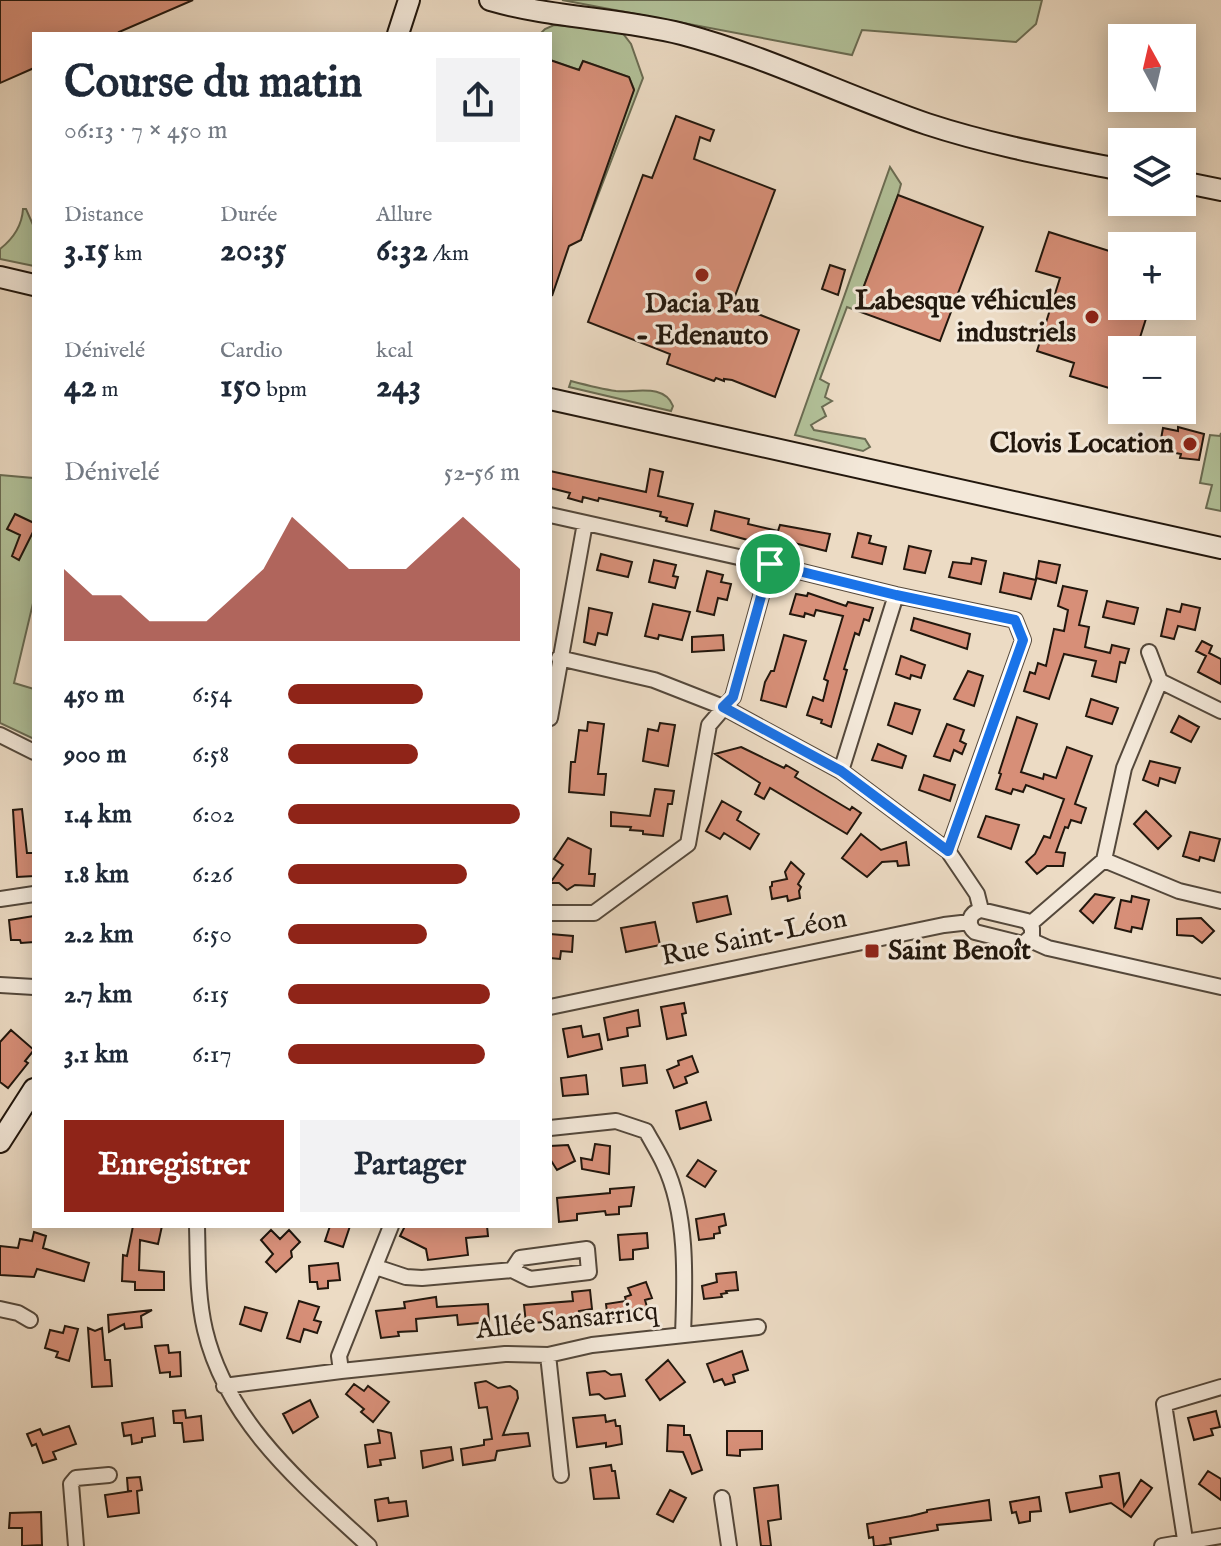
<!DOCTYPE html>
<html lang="fr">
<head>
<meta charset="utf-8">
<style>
	:root { --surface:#fff; --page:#f2f2f3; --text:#1f2937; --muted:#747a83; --accent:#8f2418 }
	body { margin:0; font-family:"IM FELL English",serif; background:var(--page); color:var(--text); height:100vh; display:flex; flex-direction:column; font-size:30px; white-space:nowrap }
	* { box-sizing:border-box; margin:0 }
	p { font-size:26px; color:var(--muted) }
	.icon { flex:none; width:44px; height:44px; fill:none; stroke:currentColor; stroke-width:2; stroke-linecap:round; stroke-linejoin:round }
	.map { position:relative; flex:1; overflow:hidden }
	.details { position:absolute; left:32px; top:32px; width:520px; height:1196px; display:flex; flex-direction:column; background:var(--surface); border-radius:0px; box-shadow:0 4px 20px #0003 }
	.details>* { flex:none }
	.needle { width:52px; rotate:352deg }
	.buttons { position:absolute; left:1108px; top:24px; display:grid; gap:16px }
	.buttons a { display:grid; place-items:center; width:88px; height:88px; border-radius:0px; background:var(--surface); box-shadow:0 4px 20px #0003; font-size:40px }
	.pin { position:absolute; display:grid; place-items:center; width:68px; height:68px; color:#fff; margin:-34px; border:4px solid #fff; border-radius:50%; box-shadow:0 2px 8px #0007 }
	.round { display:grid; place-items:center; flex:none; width:84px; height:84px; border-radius:0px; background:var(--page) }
	.headline { display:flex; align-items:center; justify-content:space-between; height:136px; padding:0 32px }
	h1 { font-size:44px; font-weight:700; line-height:60px }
	.metrics { display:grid; grid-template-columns:repeat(3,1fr); gap:12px; height:136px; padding:8px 32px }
	.metrics div { display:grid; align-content:center }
	.metrics b { font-size:34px; font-weight:700 }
	.metrics small { font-size:22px; font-weight:400 }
	.metrics p { font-size:22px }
	.chart { height:224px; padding:16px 32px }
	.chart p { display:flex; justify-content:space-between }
	.chart svg { width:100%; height:144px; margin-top:8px; fill:var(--accent); opacity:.7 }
	.action { display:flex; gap:16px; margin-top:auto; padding:16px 32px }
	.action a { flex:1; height:92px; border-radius:0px; background:var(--accent); color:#fff; font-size:32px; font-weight:700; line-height:92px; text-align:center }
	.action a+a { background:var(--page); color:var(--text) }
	ul { padding:0 32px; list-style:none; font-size:26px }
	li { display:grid; grid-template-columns:128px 96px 1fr; align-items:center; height:60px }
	li i { height:20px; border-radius:10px; background:var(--accent) }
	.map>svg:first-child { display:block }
	.green { fill:#b2c199; stroke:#6a6c53; stroke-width:2 }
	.building { fill:#d78f78; stroke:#22170d; stroke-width:2 }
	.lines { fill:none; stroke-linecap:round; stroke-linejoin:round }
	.street-casing { stroke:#54483b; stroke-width:18 }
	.secondary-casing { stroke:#22170d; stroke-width:24 }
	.street { stroke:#f3e8d9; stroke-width:14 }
	.secondary { stroke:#f3e8d9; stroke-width:20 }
	.route-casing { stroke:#fff; stroke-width:16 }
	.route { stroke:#1a73e8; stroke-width:10 }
	.poi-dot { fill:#8f2418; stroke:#f3e8d9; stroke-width:3 }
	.labels { text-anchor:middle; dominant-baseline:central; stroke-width:6; stroke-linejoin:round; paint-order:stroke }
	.poi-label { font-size:28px; font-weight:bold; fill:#22170d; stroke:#f3e8d9; text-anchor:end }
	.street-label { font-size:28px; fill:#22170d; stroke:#f3e8d9 }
</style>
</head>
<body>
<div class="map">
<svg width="1221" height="1546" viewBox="0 0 1221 1546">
	<rect width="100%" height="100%" fill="#ecdbc4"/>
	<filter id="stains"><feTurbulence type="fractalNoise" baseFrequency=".0025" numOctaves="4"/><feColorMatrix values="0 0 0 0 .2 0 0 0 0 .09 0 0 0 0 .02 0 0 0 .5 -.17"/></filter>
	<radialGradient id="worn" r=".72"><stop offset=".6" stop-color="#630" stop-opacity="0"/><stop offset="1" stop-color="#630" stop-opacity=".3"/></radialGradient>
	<!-- green -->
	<path class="green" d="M562,0H1042L1036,24L1016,42L862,30L852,55Z
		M554,25L621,31L631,44L643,78L582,237L634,89L629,77L583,61L579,70L550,60V34H540L545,29Z
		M890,167L901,184L898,195L855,310L847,307L820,379L829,384L825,397L832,401L822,407L826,416L811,425L814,430L865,439L870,447L863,451L795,435Z
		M23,209H26L34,227V266L0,259V249C14,238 22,226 23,209Z
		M571,381C586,385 601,389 616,391C635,393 664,383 673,406L671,411L569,387Z
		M1221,433V511L1206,508L1212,485L1200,483L1210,435L1220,436Z
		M0,475L33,478L34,599L14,683L34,689V739L0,723Z"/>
	<!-- building -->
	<path class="building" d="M0,0H193L119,32L120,34H34V68L0,83Z
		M550,60L579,70L583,61L629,77L634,90L581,240L569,246L552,296Z
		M676,116L714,130L710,141L700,137L694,159L775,190L732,304L799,330L775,397L732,380L724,379V381L716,378L714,381L667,364L670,354L588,322L643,175L652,178Z
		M898,195L983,227L940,341L855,310Z
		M1049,232L1122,255V306H1150L1136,350H1122V378L1114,375L1109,388L1070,376L1074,363L1037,351L1060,278L1036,271Z
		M830,265L845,270L838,295L822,289Z
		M1178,427L1204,434L1199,460L1180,458L1181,454L1159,450L1163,428L1178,431Z
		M650,469L663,472L658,496L693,504L687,526L666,521L667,518L660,516L661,512L599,498L598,501L583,497L582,502L568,498L570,493L550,488V471L646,492Z
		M715,511L749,519L748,524L778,531L780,525L830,534L826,551L794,543L792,552L711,530Z
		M15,514L34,523V530L19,560L12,556L20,535L7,529Z
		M858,533L871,536L869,543L886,547L882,564L852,557Z
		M909,546L931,551L925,573L904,569Z
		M601,554L632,562L628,577L597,570Z
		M972,558L986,561L981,584L949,577L953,562L971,564Z
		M654,560L676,565L673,576L678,577L675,588L649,582Z
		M1039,561L1060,565L1056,583L1036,578Z
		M707,571L723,575L721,582L731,584L727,600L718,598L714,615L697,611Z
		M1004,573L1036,580L1031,599L1000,592Z
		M1063,586L1087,591L1079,625L1089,627L1085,647L1110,653L1112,645L1129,649L1125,663L1120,662L1116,682L1092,676L1096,661L1064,654L1049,699L1024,691L1030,672L1035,674L1038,663L1046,666L1054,629L1064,631L1068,610L1058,606Z
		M808,593L846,606L848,602L873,608L869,621L864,619L859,635L855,633L844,669L847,670L831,727L821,723L822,720L807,715L813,697L823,701L828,681L824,679L843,616L816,610L814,616L805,613L804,617L790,614L796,594L807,596Z
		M1107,601L1138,608L1134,624L1103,617Z
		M653,604L690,612L682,640L659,635L658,639L645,636Z
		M1182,604L1200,608L1195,630L1178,626L1174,639L1161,636L1167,609L1180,612Z
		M589,608L612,613L607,635L598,633L595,645L584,642Z
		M914,618L970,634L967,649L911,630Z
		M723,635L724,650L692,652V637Z
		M784,635L806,641L786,707L761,700L765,682L771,671H774Z
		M1202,641L1212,646L1209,653L1221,659V684L1198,672L1206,656L1196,651Z
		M901,656L925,665L921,678L911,675L910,679L896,674Z
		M968,671L983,676L974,706L954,699Z
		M1091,699L1118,708L1112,724L1086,716Z
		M895,703L920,710L912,734L888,725Z
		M1179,716L1199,727L1191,742L1171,732Z
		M1017,717L1037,724L1021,772L1043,779L1044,774L1056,778L1067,747L1092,756L1075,804L1086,808L1081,823L1071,820L1068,828L1065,827L1056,852L1065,853L1063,866H1047L1037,874L1026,862L1035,854L1044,836L1050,838L1064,799L1026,785L1023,792L1013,789L1011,794L996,789L1001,774L999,773Z
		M588,722L604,724L598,774H606L604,795L569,792L571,762H575L579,730L587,731Z
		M660,723L675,725L668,766L643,761L648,729L658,731Z
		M947,724L964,730L960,741L966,744L962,754L954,750L950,761L934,756Z
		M878,744L906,756L902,768L872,760Z
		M741,747L784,768L786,765L798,772L795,777L850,810L852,807L861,813L847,834L770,788L764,799L755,794L760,783L715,754Z
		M1150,761L1180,768L1175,783L1160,778L1158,786L1143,780Z
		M924,775L955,785L950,801L919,790Z
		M655,789L674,791L672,804H668L663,836L643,834V831L630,830L631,827L611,826V812L650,816Z
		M722,801L741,812L737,820L759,834L750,849L724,833L720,839L706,831Z
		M22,809L27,853H34V876L17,877L13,810Z
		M1146,811L1171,836L1158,849L1134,824Z
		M986,816L1019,825L1011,849L978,837Z
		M1190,832L1220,839L1214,861L1200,857L1199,861L1183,856Z
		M861,834L881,850L906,842L909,865L898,866L897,861L882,862L867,877L842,858Z
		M568,838L591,849L589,874H595L594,886L575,885L567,890L559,883H550L563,865L554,859Z
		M791,862L804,874L798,884L801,887L799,891L800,898L788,901L787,896L772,899L770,887L772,886V882L787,879L785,872Z
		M1095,894L1114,898L1093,923L1080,911Z
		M727,896L731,914L697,922L693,903Z
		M1132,896L1149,900L1142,929L1132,927L1131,932L1115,928L1121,900L1131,902Z
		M34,916V942L21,943L20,940H11L9,920Z
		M1201,918L1214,931L1202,943L1193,936L1177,935V919Z
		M655,922L660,945L626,952L621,928Z
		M550,934L573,936L572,952L561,951L560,959L550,958Z
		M684,1003L686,1013L682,1014L686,1035L667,1039L661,1007Z
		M638,1010L640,1026L627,1028L628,1036L608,1040L604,1018Z
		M581,1026L583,1037L599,1034L602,1049L568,1057L563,1029Z
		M11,1030L34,1050L25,1061L28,1063L8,1088L0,1082V1042Z
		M692,1056L698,1072L685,1077L687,1083L674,1088L667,1070L679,1065L678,1061Z
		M645,1065L647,1083L623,1086L621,1068Z
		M586,1075L588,1094L563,1096L561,1078Z
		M706,1102L711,1120L680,1129L676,1111Z
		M595,1144L610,1146L609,1174L582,1169L581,1158L592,1160Z
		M568,1145L575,1161L557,1170L550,1159V1146Z
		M698,1160L716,1171L705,1187L687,1176Z
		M634,1187L631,1206L619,1207V1214L606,1215L605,1211L577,1214V1220L559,1222L557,1198L610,1193V1189Z
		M724,1214L726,1225L719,1227L720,1233L714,1234V1238L699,1240L696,1219Z
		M133,1226H162L158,1244L140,1240L139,1270L164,1272V1290H135V1282L122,1281L123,1255L127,1256Z
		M330,1226H350L343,1247L325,1241Z
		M405,1226H487L488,1236L466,1238L468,1255L428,1260L426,1249L400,1236Z
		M271,1230L280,1239L289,1230L300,1242L291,1251L292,1257L276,1272L266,1262L273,1254L261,1240Z
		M34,1232L46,1236L43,1248L89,1263L84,1281L37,1269L34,1277L0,1275V1246L18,1248L20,1239L32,1241Z
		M647,1233L648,1248L633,1250V1259L620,1260L618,1235Z
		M338,1263L340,1280L328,1281V1288L318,1289L317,1282H310L309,1266Z
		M736,1272L738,1290L726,1291L727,1293L721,1294L722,1297L704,1299L702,1286L717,1282L716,1274Z
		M646,1282L652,1298L645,1300L647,1307L608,1320L606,1304L626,1301L625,1297L631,1295L628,1288Z
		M590,1290L592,1309L579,1311L580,1316L572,1317V1321L526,1323L524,1305L573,1301L572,1292Z
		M436,1297L437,1307L488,1304L489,1322L458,1325L457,1315L416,1319L417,1331L398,1332L399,1336L381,1338L376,1311L405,1308L404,1302Z
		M299,1301L319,1307L314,1320L321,1322L317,1333L304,1329L300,1342L287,1338Z
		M245,1307L267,1313L261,1331L240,1324Z
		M152,1310L141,1316L142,1327L125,1329L124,1324L109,1332L108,1315Z
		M65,1326L78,1329L69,1361L56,1357L58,1352L45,1348L50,1330L63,1333Z
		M88,1328L95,1331L102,1328L105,1360H110L112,1386L92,1387Z
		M168,1345L169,1353L180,1352L181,1376L170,1377V1372L160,1373L155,1346Z
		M742,1351L748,1370L733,1375L735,1382L725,1385L722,1379L714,1382L707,1364Z
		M668,1360L685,1382L660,1400L646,1380Z
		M605,1371L611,1375L621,1374L625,1396L605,1399L599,1394L590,1395L587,1373Z
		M486,1381L498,1388L510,1386L517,1391L518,1398L503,1435L528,1433L530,1446L497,1451L495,1460L463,1465L461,1449L484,1445V1440L492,1439L487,1407L479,1408L475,1383Z
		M354,1384L364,1391L368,1386L389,1402L373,1422L361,1412L364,1409L346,1394Z
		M310,1400L318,1417L293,1433L283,1414Z
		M185,1410L186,1418L201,1416L203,1440L184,1442L182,1423H174L173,1411Z
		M1216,1411L1220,1427L1211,1429L1213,1435L1194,1440L1188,1418Z
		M605,1415L606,1422L615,1420L616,1426H620L622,1444L606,1447V1443L577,1447L573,1418Z
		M153,1418L155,1436L142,1438V1442L132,1444L131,1435L124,1436L122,1423Z
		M668,1425L684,1426V1435H690L702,1470L692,1474L683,1452L667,1451Z
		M69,1426L76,1444L53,1452L56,1459L43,1463L36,1444L32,1446L27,1434L40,1429L43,1435Z
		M378,1430L391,1433L395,1458L380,1460L381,1465L368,1467L365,1445L380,1443Z
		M727,1431H762V1449L740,1450V1456L727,1455Z
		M451,1447L453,1460L423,1468L421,1451Z
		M611,1465L612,1471H615L619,1498L594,1499L590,1468Z
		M1208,1471L1221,1479V1500L1199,1484Z
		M1119,1473L1124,1506L1141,1480L1152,1488L1131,1517L1111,1503L1070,1512L1066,1493L1102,1487L1100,1476Z
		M140,1477L142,1490L137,1491L139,1513L108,1517L105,1495L132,1491H128L127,1478Z
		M778,1485L781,1519L768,1521L771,1546H761L754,1488Z
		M670,1490L686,1498L673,1522L657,1514Z
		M1039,1497L1041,1511L1030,1512V1521L1019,1523L1016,1512L1012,1513L1010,1502Z
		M388,1498L389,1503L406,1501L408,1516L378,1521L375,1500Z
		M989,1500L991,1520L937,1525L938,1530L890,1538L891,1544L878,1546H874L873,1537L869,1538L867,1524L911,1516L927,1512V1510Z
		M41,1512L42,1545L22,1546V1528H9L10,1513Z"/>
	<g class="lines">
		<!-- street casing -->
		<g class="street-casing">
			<path id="street" d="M550,515L770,564L896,595L1015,620L1023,640L948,851
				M1149,652L1160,681
				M559,658L654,680L723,707L841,771L948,851L977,894L981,910
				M550,718L585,523
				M0,735L34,752
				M841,771L896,595
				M1104,860L1179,891L1221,901
				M0,899L34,894
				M981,910L1027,921L1032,928V936L1023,944L975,932C966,924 969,913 981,910Z
				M550,913H594L688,844L709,725L733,697L770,564
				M1030,924L1104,860L1124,768L1160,681L1221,711
				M1030,940L1048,948L1221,987
				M0,985L34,987
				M550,1007L944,925L970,922
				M550,1128L616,1121L646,1131C652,1142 659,1153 664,1164C688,1214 685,1280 683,1335
				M197,1226C198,1261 197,1296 205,1330C227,1423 302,1484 369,1546
				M376,1267L406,1277L422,1278L512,1270L530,1279L589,1272L587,1249L520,1258L512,1270
				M0,1309L18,1313L30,1320
				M548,1355L561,1475
				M341,1371L339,1356L391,1226
				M224,1386L341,1371L505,1354L548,1355L592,1345L758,1327
				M722,1498L729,1546
				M76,1546L71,1484L76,1478L109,1475
				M1162,1546L1221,1536
				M1186,1546L1164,1404L1221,1387"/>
		</g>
		<!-- secondary casing -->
		<g class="secondary-casing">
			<path id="secondary" d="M490,0C552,18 619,18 682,34C766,56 845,96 927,124C991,145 1057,157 1122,170
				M398,34L409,0
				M1182,182L1221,190
				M0,277L34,285
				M550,399L1221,548
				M0,1142L34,1089"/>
		</g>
		<!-- street -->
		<use href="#street" class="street"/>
		<!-- secondary -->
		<use href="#secondary" class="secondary"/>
	</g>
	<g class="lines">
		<!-- route casing -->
		<g class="route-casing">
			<path id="route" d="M770,564L896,595L1015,620L1023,640L948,851L841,771L723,707L733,697Z"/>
		</g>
		<!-- route -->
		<use href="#route" class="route"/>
	</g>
	<!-- markers -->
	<g class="poi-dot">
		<circle cx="702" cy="275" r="8"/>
		<circle cx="1092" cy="317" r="8"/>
		<circle cx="1190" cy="444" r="8"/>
		<rect x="864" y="943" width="16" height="16" rx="4"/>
	</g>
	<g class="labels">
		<!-- poi labels -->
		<g class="poi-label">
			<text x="1076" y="301">Labesque véhicules<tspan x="1076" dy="32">industriels</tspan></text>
			<text x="702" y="304" text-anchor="middle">Dacia Pau<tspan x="702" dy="32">- Edenauto</tspan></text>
			<text x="1174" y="444">Clovis Location</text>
			<text x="888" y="951" text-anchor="start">Saint Benoît</text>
		</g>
		<!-- street labels -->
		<g class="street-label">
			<text transform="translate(754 938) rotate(-12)">Rue Saint-Léon</text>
			<text transform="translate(567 1321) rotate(-6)">Allée Sansarricq</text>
		</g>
	</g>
	<rect width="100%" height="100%" filter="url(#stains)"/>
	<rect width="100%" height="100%" fill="url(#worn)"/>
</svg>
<div class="buttons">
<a><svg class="needle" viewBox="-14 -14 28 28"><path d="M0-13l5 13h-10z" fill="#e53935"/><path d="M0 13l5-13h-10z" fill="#747a83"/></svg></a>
<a><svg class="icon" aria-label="layers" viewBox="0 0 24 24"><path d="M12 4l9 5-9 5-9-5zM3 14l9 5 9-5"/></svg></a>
<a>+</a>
<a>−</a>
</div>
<div class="pin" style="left:770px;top:564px;background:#1e9e55"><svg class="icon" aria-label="arrive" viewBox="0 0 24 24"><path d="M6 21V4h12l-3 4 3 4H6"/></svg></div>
<section class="details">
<div class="headline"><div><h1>Course du matin</h1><p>06:13 · 7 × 450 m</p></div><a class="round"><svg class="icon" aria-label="share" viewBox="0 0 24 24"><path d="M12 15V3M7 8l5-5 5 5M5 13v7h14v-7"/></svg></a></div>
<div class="metrics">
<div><p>Distance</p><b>3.15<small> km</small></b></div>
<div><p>Durée</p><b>20:35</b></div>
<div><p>Allure</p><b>6:32<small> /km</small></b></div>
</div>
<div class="metrics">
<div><p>Dénivelé</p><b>42<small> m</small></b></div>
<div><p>Cardio</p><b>150<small> bpm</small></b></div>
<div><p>kcal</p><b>243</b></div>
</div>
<div class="chart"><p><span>Dénivelé</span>52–56 m</p>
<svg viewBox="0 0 160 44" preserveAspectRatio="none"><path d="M0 44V22L10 30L20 30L30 38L40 38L50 38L60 30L70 22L80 6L90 14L100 22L110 22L120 22L130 14L140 6L150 14L160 22V44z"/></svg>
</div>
<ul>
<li><b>450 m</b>6:54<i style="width:58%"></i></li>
<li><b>900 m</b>6:58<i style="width:56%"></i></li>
<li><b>1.4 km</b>6:02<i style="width:100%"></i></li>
<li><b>1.8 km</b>6:26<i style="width:77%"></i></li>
<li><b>2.2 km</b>6:50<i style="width:60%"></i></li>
<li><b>2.7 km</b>6:15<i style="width:87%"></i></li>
<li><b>3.1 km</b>6:17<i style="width:85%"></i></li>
</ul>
<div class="action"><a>Enregistrer</a><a>Partager</a></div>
</section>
</div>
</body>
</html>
